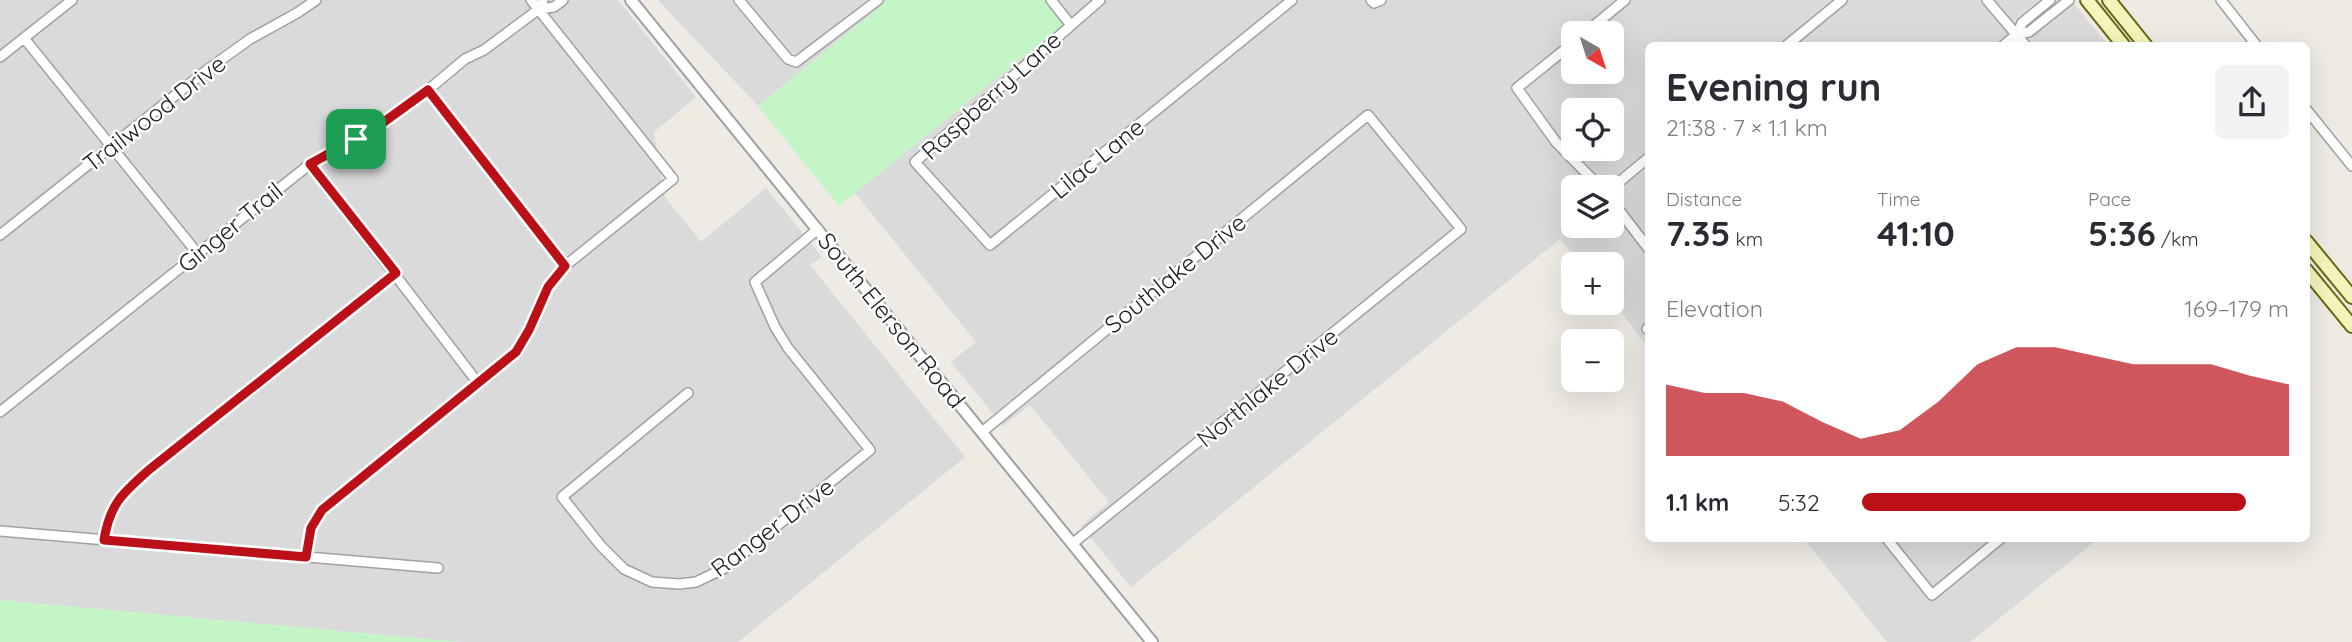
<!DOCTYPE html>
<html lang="en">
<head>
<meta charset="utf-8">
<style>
	:root { --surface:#fff; --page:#f2f2f3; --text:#2b2b33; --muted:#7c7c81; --accent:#bb1018 }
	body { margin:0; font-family:Quicksand,sans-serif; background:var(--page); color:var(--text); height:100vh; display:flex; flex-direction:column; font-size:26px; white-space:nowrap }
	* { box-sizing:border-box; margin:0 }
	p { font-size:23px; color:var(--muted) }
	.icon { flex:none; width:38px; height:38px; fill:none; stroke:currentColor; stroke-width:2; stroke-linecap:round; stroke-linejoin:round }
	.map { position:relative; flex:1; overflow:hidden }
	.side { position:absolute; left:1645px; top:42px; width:665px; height:500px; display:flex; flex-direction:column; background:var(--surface); border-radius:10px; box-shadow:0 7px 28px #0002 }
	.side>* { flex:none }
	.needle { width:46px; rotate:141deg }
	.tools { position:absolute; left:1561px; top:21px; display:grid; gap:14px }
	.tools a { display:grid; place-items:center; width:63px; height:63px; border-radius:10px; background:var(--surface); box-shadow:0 7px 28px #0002; font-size:35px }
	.pin { position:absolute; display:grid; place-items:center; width:60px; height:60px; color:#fff; margin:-30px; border-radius:14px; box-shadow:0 4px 10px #0006 }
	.round { display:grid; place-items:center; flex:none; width:74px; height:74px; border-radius:10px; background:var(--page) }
	.head { display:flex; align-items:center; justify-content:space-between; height:119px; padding:0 21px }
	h1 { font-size:38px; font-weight:700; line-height:52px }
	.metrics { display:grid; grid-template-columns:repeat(3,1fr); gap:10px; height:119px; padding:7px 21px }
	.metrics div { display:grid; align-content:center }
	.metrics b { font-size:35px; font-weight:700 }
	.metrics small { font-size:19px; font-weight:400 }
	.metrics p { font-size:19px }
	.chart { height:196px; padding:14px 21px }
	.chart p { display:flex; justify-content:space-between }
	.chart svg { width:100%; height:126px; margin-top:7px; fill:var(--accent); opacity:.7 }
	ul { padding:0 21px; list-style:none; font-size:23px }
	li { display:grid; grid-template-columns:112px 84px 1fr; align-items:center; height:52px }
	li i { height:18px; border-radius:9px; background:var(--accent) }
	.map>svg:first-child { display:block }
	.residential { fill:#dbdadb; fill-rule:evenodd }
	.park { fill:#c4f5c6 }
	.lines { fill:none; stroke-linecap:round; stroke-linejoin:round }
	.minor-casing { stroke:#a1a1a1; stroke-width:12 }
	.tertiary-casing { stroke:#a1a1a1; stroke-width:14 }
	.secondary-casing { stroke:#656b0e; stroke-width:16 }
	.minor { stroke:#fff; stroke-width:9 }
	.tertiary { stroke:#fff; stroke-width:10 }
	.secondary { stroke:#f4f4bc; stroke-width:12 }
	.route-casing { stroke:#fff; stroke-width:14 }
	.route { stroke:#bb1018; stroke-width:9 }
	.labels { text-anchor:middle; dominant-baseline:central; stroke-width:5; stroke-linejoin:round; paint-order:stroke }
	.street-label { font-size:24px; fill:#1d1d1d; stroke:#fff }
</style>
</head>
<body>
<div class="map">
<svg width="2352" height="642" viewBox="0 0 2352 642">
	<rect width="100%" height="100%" fill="#eeeae4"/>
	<!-- residential -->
	<path class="residential" d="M0,0H618L696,97L654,132L665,197L701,242L766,188L822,257L810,265L965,457L738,642H460L0,600Z
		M658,0H888L758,106Z
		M1045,0H2071L2108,45L1648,46V347L1612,301V264H1582L1560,239L1131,587L1081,526L1109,502L1030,405L1003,426L951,362L976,342L855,193L1064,24ZM1573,33H1612V72H1573ZM1573,110H1612V149H1573ZM1573,187H1612V226H1573Z
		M1804,539H2098L1970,642H1887Z"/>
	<!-- park -->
	<path class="park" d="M888,0H1045L1064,24L839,206L758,106Z
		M0,600L460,642H0Z"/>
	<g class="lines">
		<!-- minor casing -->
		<g class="minor-casing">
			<path id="minor" d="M739,0L788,59L796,62L878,0
				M1051,0L1070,24
				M1100,0L915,162L990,245L1292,0
				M1371,0L1374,3L1381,0
				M1987,0L2026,46
				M2221,0L2257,46
				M539,9L554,7L563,0
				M1585,33L1625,0
				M2017,34L2029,32L2069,0
				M24,38L198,254
				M1573,43L1517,88L1556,142L1600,187
				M1786,46L1842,0
				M2003,46L2017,34L2022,23L2050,0
				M0,57L72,0
				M428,90L565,266
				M2306,109L2352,166
				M310,164L478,383
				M1612,188L1648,158
				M1612,201L1648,248
				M0,235L207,70L250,39L297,13L316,0
				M1647,329L1648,328
				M688,393L562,497L601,546L624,569L652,582L679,584L696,582L725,568L870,450L788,348L775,327L755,282L818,229
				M0,412L310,164L377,126L428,90L465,59L484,50L539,9L543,0
				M982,432L1368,115L1461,229L1072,544
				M0,531L438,568
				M1887,539L1932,595L2000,539
				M104,540C110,503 123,493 150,469L396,273
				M306,557L311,528L322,510L516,352L529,330L548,287L565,266L673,179L531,0"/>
		</g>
		<!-- tertiary casing -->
		<g class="tertiary-casing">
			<path id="tertiary" d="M631,0L1152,642"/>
		</g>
		<!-- secondary casing -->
		<g class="secondary-casing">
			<path id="secondary" d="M2087,0L2124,46
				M2109,0L2146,46
				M2306,241L2352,297
				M2306,270L2352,326"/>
		</g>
		<!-- minor -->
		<use href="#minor" class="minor"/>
		<!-- tertiary -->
		<use href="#tertiary" class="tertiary"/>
		<!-- secondary -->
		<use href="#secondary" class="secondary"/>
	</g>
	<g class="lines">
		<!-- route casing -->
		<g class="route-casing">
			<path id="route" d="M428,90L565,266L548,287L529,330L516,352L322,510L311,528L306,557L104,540C110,503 123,493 150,469L396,273L310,164L377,127Z"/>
		</g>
		<!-- route -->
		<use href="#route" class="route"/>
	</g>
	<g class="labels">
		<!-- street labels -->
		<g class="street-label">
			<text transform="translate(991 95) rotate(-42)">Raspberry Lane</text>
			<text transform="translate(154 113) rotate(-38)">Trailwood Drive</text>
			<text transform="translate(1097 158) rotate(-39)">Lilac Lane</text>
			<text transform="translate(230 227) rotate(-39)">Ginger Trail</text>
			<text transform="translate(1175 273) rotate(-39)">Southlake Drive</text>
			<text transform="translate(892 320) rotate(51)">South Elerson Road</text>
			<text transform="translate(1267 387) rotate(-39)">Northlake Drive</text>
			<text transform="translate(772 527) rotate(-37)">Ranger Drive</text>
		</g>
	</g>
</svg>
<div class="tools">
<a><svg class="needle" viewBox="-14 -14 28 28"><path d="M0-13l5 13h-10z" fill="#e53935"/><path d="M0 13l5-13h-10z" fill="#7c7c81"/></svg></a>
<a><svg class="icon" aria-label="locate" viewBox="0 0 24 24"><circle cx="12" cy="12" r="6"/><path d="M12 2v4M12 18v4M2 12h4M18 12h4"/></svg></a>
<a><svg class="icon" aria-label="layers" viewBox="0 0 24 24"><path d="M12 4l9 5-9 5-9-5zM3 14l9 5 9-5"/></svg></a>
<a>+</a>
<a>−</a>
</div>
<div class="pin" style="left:356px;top:139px;background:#1e9e55"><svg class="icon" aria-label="arrive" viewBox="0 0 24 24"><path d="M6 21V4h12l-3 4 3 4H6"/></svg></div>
<section class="side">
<div class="head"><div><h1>Evening run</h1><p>21:38 · 7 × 1.1 km</p></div><a class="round"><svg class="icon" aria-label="share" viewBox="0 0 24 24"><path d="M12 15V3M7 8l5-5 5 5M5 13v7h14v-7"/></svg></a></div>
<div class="metrics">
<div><p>Distance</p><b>7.35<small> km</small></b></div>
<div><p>Time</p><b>41:10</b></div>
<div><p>Pace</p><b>5:36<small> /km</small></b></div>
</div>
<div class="chart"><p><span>Elevation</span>169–179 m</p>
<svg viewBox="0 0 160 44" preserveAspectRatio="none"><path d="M0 44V19L10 22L20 22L30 25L40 32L50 38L60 35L70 25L80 12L90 6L100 6L110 9L120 12L130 12L140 12L150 16L160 19V44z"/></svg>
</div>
<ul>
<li><b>1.1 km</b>5:32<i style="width:90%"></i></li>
</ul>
</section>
</div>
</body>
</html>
